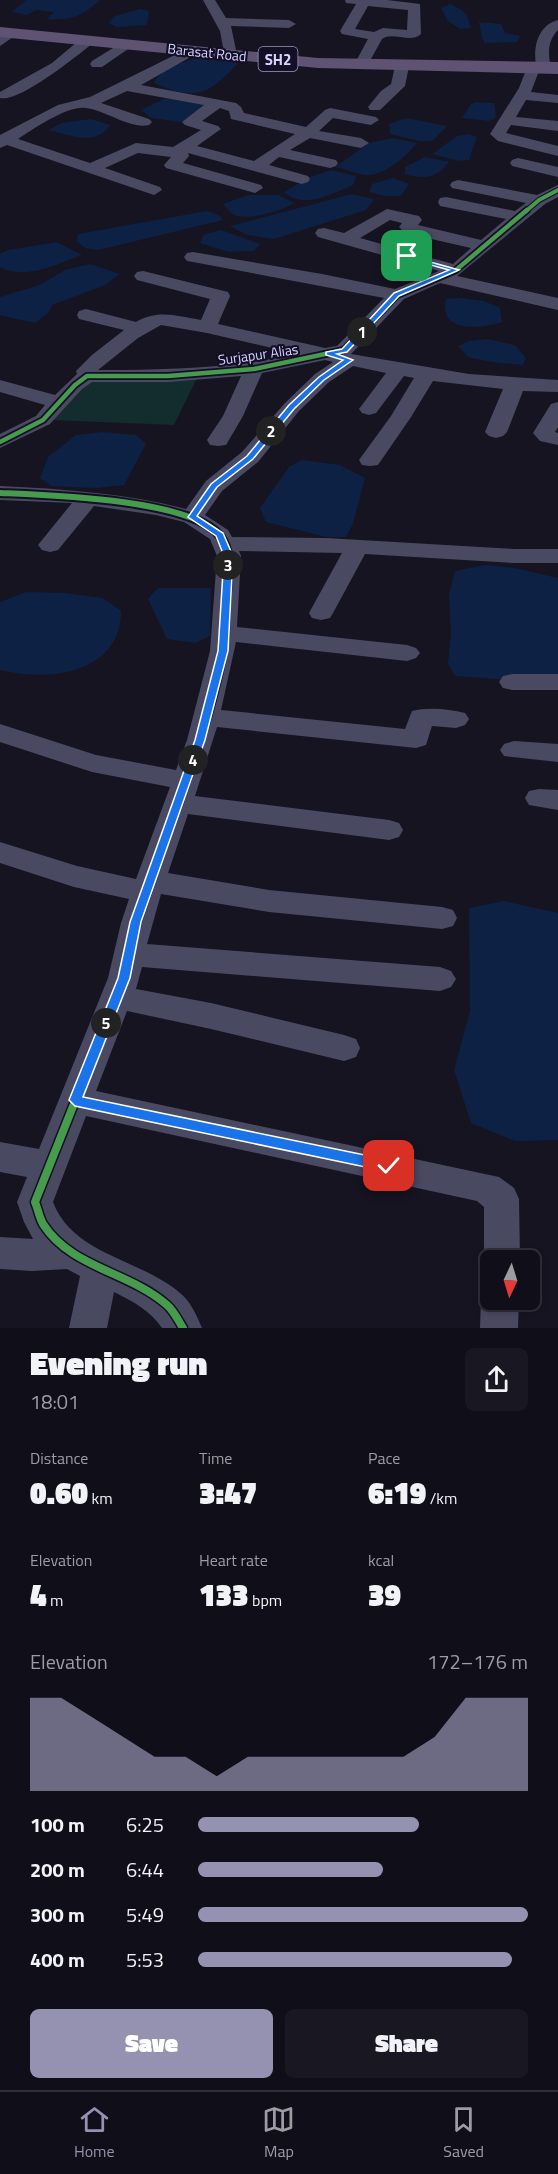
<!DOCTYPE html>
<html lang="en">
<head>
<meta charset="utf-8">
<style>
	:root { --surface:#100f19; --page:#191822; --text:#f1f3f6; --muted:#9c9ca2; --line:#302f38; --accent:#9591b1 }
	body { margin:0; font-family:"Titillium Web",sans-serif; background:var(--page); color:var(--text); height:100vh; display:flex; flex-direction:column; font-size:22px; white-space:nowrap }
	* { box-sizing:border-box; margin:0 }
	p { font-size:20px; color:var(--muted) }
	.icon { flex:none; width:33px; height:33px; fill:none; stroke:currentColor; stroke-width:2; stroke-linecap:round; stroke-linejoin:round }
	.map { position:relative; height:1328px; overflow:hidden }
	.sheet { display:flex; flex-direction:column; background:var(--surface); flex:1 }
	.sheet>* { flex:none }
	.needle { width:39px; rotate:184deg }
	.fabs { position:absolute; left:480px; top:1250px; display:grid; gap:12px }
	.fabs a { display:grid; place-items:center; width:60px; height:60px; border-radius:9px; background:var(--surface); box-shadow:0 3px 9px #0003,0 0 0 2px var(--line); font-size:30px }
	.pin { position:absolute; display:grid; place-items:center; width:51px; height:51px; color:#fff; margin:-26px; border-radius:12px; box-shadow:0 3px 9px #0006 }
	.km { position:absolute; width:30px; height:30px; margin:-15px; border-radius:50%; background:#222; color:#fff; font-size:16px; line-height:30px; text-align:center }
	.round { display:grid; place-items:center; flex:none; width:63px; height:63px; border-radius:9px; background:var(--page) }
	.head { display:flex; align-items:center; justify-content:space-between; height:102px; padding:0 30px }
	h1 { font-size:33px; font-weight:800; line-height:45px }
	.figures { display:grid; grid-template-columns:repeat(3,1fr); gap:9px; height:102px; padding:6px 30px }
	.figures div { display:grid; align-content:center }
	.figures b { font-size:30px; font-weight:800 }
	.figures small { font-size:16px; font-weight:400 }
	.figures p { font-size:16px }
	.chart { height:168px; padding:12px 30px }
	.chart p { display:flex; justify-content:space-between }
	.chart svg { width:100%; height:108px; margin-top:6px; fill:var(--accent); opacity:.7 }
	.primary-button { display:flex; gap:12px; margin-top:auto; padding:12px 30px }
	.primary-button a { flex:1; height:69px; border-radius:9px; background:var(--accent); color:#fff; font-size:24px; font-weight:800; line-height:69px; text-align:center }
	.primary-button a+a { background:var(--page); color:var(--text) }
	ul { padding:0 30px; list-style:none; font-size:20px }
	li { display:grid; grid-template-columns:96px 72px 1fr; align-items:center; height:45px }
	li i { height:15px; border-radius:8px; background:var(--accent) }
	.dock { display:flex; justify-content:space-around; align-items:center; height:84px; border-top:2px solid var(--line); background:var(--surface); font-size:16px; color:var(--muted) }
	.dock a { display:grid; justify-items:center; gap:3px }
	.dock .on { color:var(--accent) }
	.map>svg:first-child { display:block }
	.green { fill:#132c2d }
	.water { fill:#0d2144 }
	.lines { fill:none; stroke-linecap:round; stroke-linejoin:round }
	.street { fill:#4a4962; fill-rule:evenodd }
	.primary { fill:#5e5373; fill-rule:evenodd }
	.cycleway-far3-casing { stroke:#130f26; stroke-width:6 }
	.cycleway-far2-casing { stroke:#130f26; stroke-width:8 }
	.cycleway-far1-casing { stroke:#130f26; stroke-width:10 }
	.cycleway-casing { stroke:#130f26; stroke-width:11 }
	.cycleway-far3 { stroke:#469c4c; stroke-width:4 }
	.cycleway-far2 { stroke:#469c4c; stroke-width:4.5 }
	.cycleway-far1 { stroke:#469c4c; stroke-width:6 }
	.cycleway { stroke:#469c4c; stroke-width:8 }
	.route { fill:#1a73e8; stroke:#fff; stroke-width:1.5 }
	.labels { text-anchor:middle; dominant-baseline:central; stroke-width:4.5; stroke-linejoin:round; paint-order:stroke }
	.far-street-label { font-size:14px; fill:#d9d4ff; stroke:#130f26 }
	.shield { fill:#130f26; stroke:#9e99be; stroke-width:1.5 }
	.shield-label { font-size:15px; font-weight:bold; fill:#d9d4ff }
</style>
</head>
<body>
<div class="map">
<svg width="558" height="1328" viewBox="0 0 558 1328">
	<rect width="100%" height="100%" fill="#161421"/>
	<!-- green -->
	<path class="green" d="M90,380H196L174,425L51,420Z"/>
	<!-- water -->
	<path class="water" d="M26,0H100C80,17 73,20 47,19L54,12L36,10L27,15L12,12Z
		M450,4C462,9 470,14 470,28L460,29L448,21L441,8Z
		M140,9L149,11L147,25L117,27L108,23L115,16Z
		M479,22L501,24L505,33L520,36L517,42L485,43L482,38Z
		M197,58H221L239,62C210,94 197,102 154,83C161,68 182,63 197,58Z
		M179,98L206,103L207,106L182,122L151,118L141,110L164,99Z
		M476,102L494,103L496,117L490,121L462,118L471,104Z
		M406,118L447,126L432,141H420L390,134L389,124Z
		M91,119L110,125C96,147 70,135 49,130L61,123Z
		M468,134L477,137L469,160L459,161L432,154L457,136Z
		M392,138L417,143C406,157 383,177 364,175C355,173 345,169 335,167L369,143Z
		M425,157L449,162C436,178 425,180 405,174V167Z
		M331,170L356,176L353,185C331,194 304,210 284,192L310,177Z
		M393,178L409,184L401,196H385L369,192L372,184Z
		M352,194L374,199L366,210L274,239L248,235L230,226Z
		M248,195H278L294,203C282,211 247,221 234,215C230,213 226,207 223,204Z
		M207,211L219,215L223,220L98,250L85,248L77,241L78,234Z
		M221,230L260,244L254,251L229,252L200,243L203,235Z
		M57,242L82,255C57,264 25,281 0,267V254L8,250Z
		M90,264L120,274L105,285L52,305L48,313L35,323L0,315V297L40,285L65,270Z
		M461,298L484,301L500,308L502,322C481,329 438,333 446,299Z
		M487,339L515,345L526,358L523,365L491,362L468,357L458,346L469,341Z
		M102,432L136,435L146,444L124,485L96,488L51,486L40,478L48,457L76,435Z
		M302,460L340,465L365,478L353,523L346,537H326L266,522L260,508L289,467Z
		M485,565L514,568L558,578V680H510L455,676L448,664L451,633L449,594L455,571Z
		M158,588H211L210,636L196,643L167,639L148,599Z
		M26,592L65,593L103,598L121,611C121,674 48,682 0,670V602Z
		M504,901L558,913V1140L515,1141L471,1123L454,1070L470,1011L469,908Z"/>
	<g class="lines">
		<!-- street -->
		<path class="street" d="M203,0H215L226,18L289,20L296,24L289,28L231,26L237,55L230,59L225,58L220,31Z
			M345,0H387L420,4L421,34C410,44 393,31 382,39L366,68H356L354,65L368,39L342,34L340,31L356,4L346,3ZM368,6L408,10L407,30L383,28L374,32L355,29Z
			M558,20V30C547,41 548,54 551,68L549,71H539L531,92L558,95V103L526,100L516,117L558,121V131L511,125L506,133L558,146V156L498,141L490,134L519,88L528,65H536C533,47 538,25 558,20Z
			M12,29L17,30L19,33L0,46V36Z
			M88,36L95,40L93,43C77,56 19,103 0,98V92L52,63L83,37Z
			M126,40L131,41L133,44L131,47L102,67H92L90,64L92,61Z
			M191,47L198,51L196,54L141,85L236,103L241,107L244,113L306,127L325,110L330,108L376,117L379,120L371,125L333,118L319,131L361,138L369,143L361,148L310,138L290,150L336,160L338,163L336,166L330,168L279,157L269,165L308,176L310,179L308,182L302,184L188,153L189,156L183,163L261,185L263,188L255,193L166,168L164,165L171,157L138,153L105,168L160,187L162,190L154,195L7,145L0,148V135L58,105L90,97ZM127,91L204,105L182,122L185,125L201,130L173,147L136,143L90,163L18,139C33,129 68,105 86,108C105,110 132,130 149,125L152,122L149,119L101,103ZM220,108L229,111L231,119L295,134L254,161L197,146L221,129L218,126L202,121Z
			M402,62L409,66L405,86L380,110H370L368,107L381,91L391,84L395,66Z
			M518,158L558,167V177L512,166L510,163L512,160Z
			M458,180L537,195L558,185V197L545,204L457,276L558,298V310L440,283L404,299L351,354L469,374L558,380V392L523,391L507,432L503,436L496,438L489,436L485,432L503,389L433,381L411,417L378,465L370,466L362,465L359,460L391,416L414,378L404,376L376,413L369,415L362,413L359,409L386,373L353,366L329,382L299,411L258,462L222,491L205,515L228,530L232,537L326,538L514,549H558V563H514L365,554L333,613L330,618L321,620L312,618L309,613L342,553L239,551L241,556L237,627L407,645L416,648L420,653L416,658L407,661L236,642L221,710L405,729L412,711C428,707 449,709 465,713L469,719L465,725L456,728L432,726L426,745L416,748L217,727L195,796L389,820L399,823L403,830L399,837L389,840L188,814L168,873L269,890L442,907L453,910L457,918L453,926L442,929L269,912L161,894L147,944L440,967L451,971L456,979L451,987L440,991L142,967L136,989L211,1003L344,1035L356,1039L360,1048L356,1057L344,1061L211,1029L127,1011L96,1091L499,1177L514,1188L519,1199L520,1260H490L489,1272L484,1260V1207L477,1201L86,1116L53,1202C73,1255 141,1259 180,1293C191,1302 197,1316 202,1328H162C151,1311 132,1301 114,1292L107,1328H69L80,1276L67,1269L32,1271L0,1269V1237L33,1239L24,1222L17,1202L27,1177L0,1172V1142L39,1149L108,978L121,923L129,899L74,887L0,863V842L77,866L136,879L170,787L92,772L0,742V724L96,755L176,770L187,740L210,651L217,556L210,539L184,522L156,515L94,506L58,550L50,552L42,550L38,545L72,503L0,500V486C63,489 125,493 186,509L206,481L242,452L285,403L315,374L333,362L325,360L262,373L243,416L226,445L218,446L210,445L207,440L223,416L241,376L168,382H92L82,389L50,424L0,448V434L36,416L45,405L0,392V380L55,395L77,374L76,371L92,355L124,330L79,319L77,315L79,311L86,309L136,322C157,309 178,316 201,320L210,299L137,280L134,276L137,272L143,271L228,292L230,296L218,324L325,348L337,346L384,298L193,262L187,261L184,257L187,253L193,252L322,274L395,289L439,271L318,237L315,233L318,229L324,228L344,233L387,209L419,216L422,220L418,225L481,240L506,219L440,206L438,202L440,198L446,197L515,211L526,203L452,188L450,185L452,182ZM390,220L402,223L399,227L405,233L471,248L453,264L360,238ZM161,325L207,333L298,354C232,368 166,370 98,370L138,338Z
			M558,402V427L555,432L558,433V445L540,441L533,433L551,404Z
			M512,674H558V690H512L503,688L499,682L503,676Z
			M514,741L558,744V762L504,756L500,750L504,744Z
			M539,789L558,790V810L529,805L525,798L529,791Z
			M490,1286V1299H519L518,1328H480L481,1299L487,1287Z"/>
		<!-- primary -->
		<path class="primary" d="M0,27L318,58L558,62V74L318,68L0,37Z"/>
		<!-- cycleway-far3 casing -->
		<g class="cycleway-far3-casing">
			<path id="cycleway-far3" d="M525,212L539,200L558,190"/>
		</g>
		<!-- cycleway-far2 casing -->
		<g class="cycleway-far2-casing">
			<path id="cycleway-far2" d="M0,442L43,420L75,385L87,376H168L254,369L344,350L397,295L456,270L527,210"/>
		</g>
		<!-- cycleway-far1 casing -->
		<g class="cycleway-far1-casing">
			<path id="cycleway-far1" d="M0,493C46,495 192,499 220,536C233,552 228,574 227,593C225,612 226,633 223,652C210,721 184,787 161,852"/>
		</g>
		<!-- cycleway casing -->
		<g class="cycleway-casing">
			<path id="cycleway" d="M161,851L136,923L124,978L35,1202C38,1209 39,1217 43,1224C71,1268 130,1272 167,1305C174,1311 178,1320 183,1328"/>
		</g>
		<!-- cycleway-far3 -->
		<use href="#cycleway-far3" class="cycleway-far3"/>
		<!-- cycleway-far2 -->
		<use href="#cycleway-far2" class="cycleway-far2"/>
		<!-- cycleway-far1 -->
		<use href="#cycleway-far1" class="cycleway-far1"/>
		<!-- cycleway -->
		<use href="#cycleway" class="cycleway"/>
	</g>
	<!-- route -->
	<path class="route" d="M405,255L459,270L399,296L347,352L337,354L353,360L324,380L294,409L253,459L217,487L197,516L223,533L233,556L228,651L205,740L141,922L130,978L83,1097L389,1160L395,1166L389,1172L75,1106L69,1100L118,978L130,922L195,740L218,651L224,556L216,536L188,517L211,484L247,456L289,405L319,377L343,360L326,355V352L342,349L394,293L449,270L405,258Z"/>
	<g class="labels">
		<!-- far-street labels -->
		<g class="far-street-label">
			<text transform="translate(207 52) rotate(6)">Barasat Road</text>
			<text transform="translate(258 354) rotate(-8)">Surjapur Alias</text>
		</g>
		<!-- shield labels -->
		<rect class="shield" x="258.5" y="47" width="39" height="24" rx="4.5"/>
		<g class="shield-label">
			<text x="278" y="59">SH2</text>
		</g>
	</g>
</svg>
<div class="fabs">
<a><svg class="needle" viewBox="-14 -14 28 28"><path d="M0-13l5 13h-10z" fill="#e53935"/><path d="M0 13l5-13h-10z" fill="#9c9ca2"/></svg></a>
</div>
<div class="pin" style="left:407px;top:256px;background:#1e9e55"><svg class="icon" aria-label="arrive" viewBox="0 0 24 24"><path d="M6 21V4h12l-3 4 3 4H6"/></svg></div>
<div class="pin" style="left:389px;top:1166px;background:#d93025"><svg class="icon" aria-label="check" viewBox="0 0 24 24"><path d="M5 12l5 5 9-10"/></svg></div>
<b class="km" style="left:362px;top:332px">1</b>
<b class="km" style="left:271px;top:431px">2</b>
<b class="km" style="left:228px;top:565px">3</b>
<b class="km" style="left:193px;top:760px">4</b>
<b class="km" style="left:106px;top:1023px">5</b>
</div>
<section class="sheet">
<div class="head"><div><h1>Evening run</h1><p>18:01</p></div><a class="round"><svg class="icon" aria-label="share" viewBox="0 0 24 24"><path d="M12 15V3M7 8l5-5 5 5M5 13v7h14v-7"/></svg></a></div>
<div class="figures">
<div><p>Distance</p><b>0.60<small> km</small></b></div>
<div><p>Time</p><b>3:47</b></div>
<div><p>Pace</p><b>6:19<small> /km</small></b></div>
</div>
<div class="figures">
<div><p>Elevation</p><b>4<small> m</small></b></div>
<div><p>Heart rate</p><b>133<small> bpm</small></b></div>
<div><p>kcal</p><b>39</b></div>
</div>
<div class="chart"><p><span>Elevation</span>172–176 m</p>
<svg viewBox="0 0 160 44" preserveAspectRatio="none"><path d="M0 44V6L10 6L20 14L30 22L40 30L50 30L60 38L70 30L80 30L90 30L100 30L110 30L120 30L130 22L140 6L150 6L160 6V44z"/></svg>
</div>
<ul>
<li><b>100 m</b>6:25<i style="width:67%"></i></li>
<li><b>200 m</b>6:44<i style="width:56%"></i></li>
<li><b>300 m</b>5:49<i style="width:100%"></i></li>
<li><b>400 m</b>5:53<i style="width:95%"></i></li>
</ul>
<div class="primary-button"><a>Save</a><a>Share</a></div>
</section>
<nav class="dock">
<a class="on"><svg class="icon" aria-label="home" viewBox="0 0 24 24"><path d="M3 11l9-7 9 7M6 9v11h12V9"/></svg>Home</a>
<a><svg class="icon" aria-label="map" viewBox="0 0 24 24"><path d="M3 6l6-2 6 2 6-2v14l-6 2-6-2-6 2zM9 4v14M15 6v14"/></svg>Map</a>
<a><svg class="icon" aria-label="saved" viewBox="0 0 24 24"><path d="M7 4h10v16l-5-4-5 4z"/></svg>Saved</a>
</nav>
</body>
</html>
